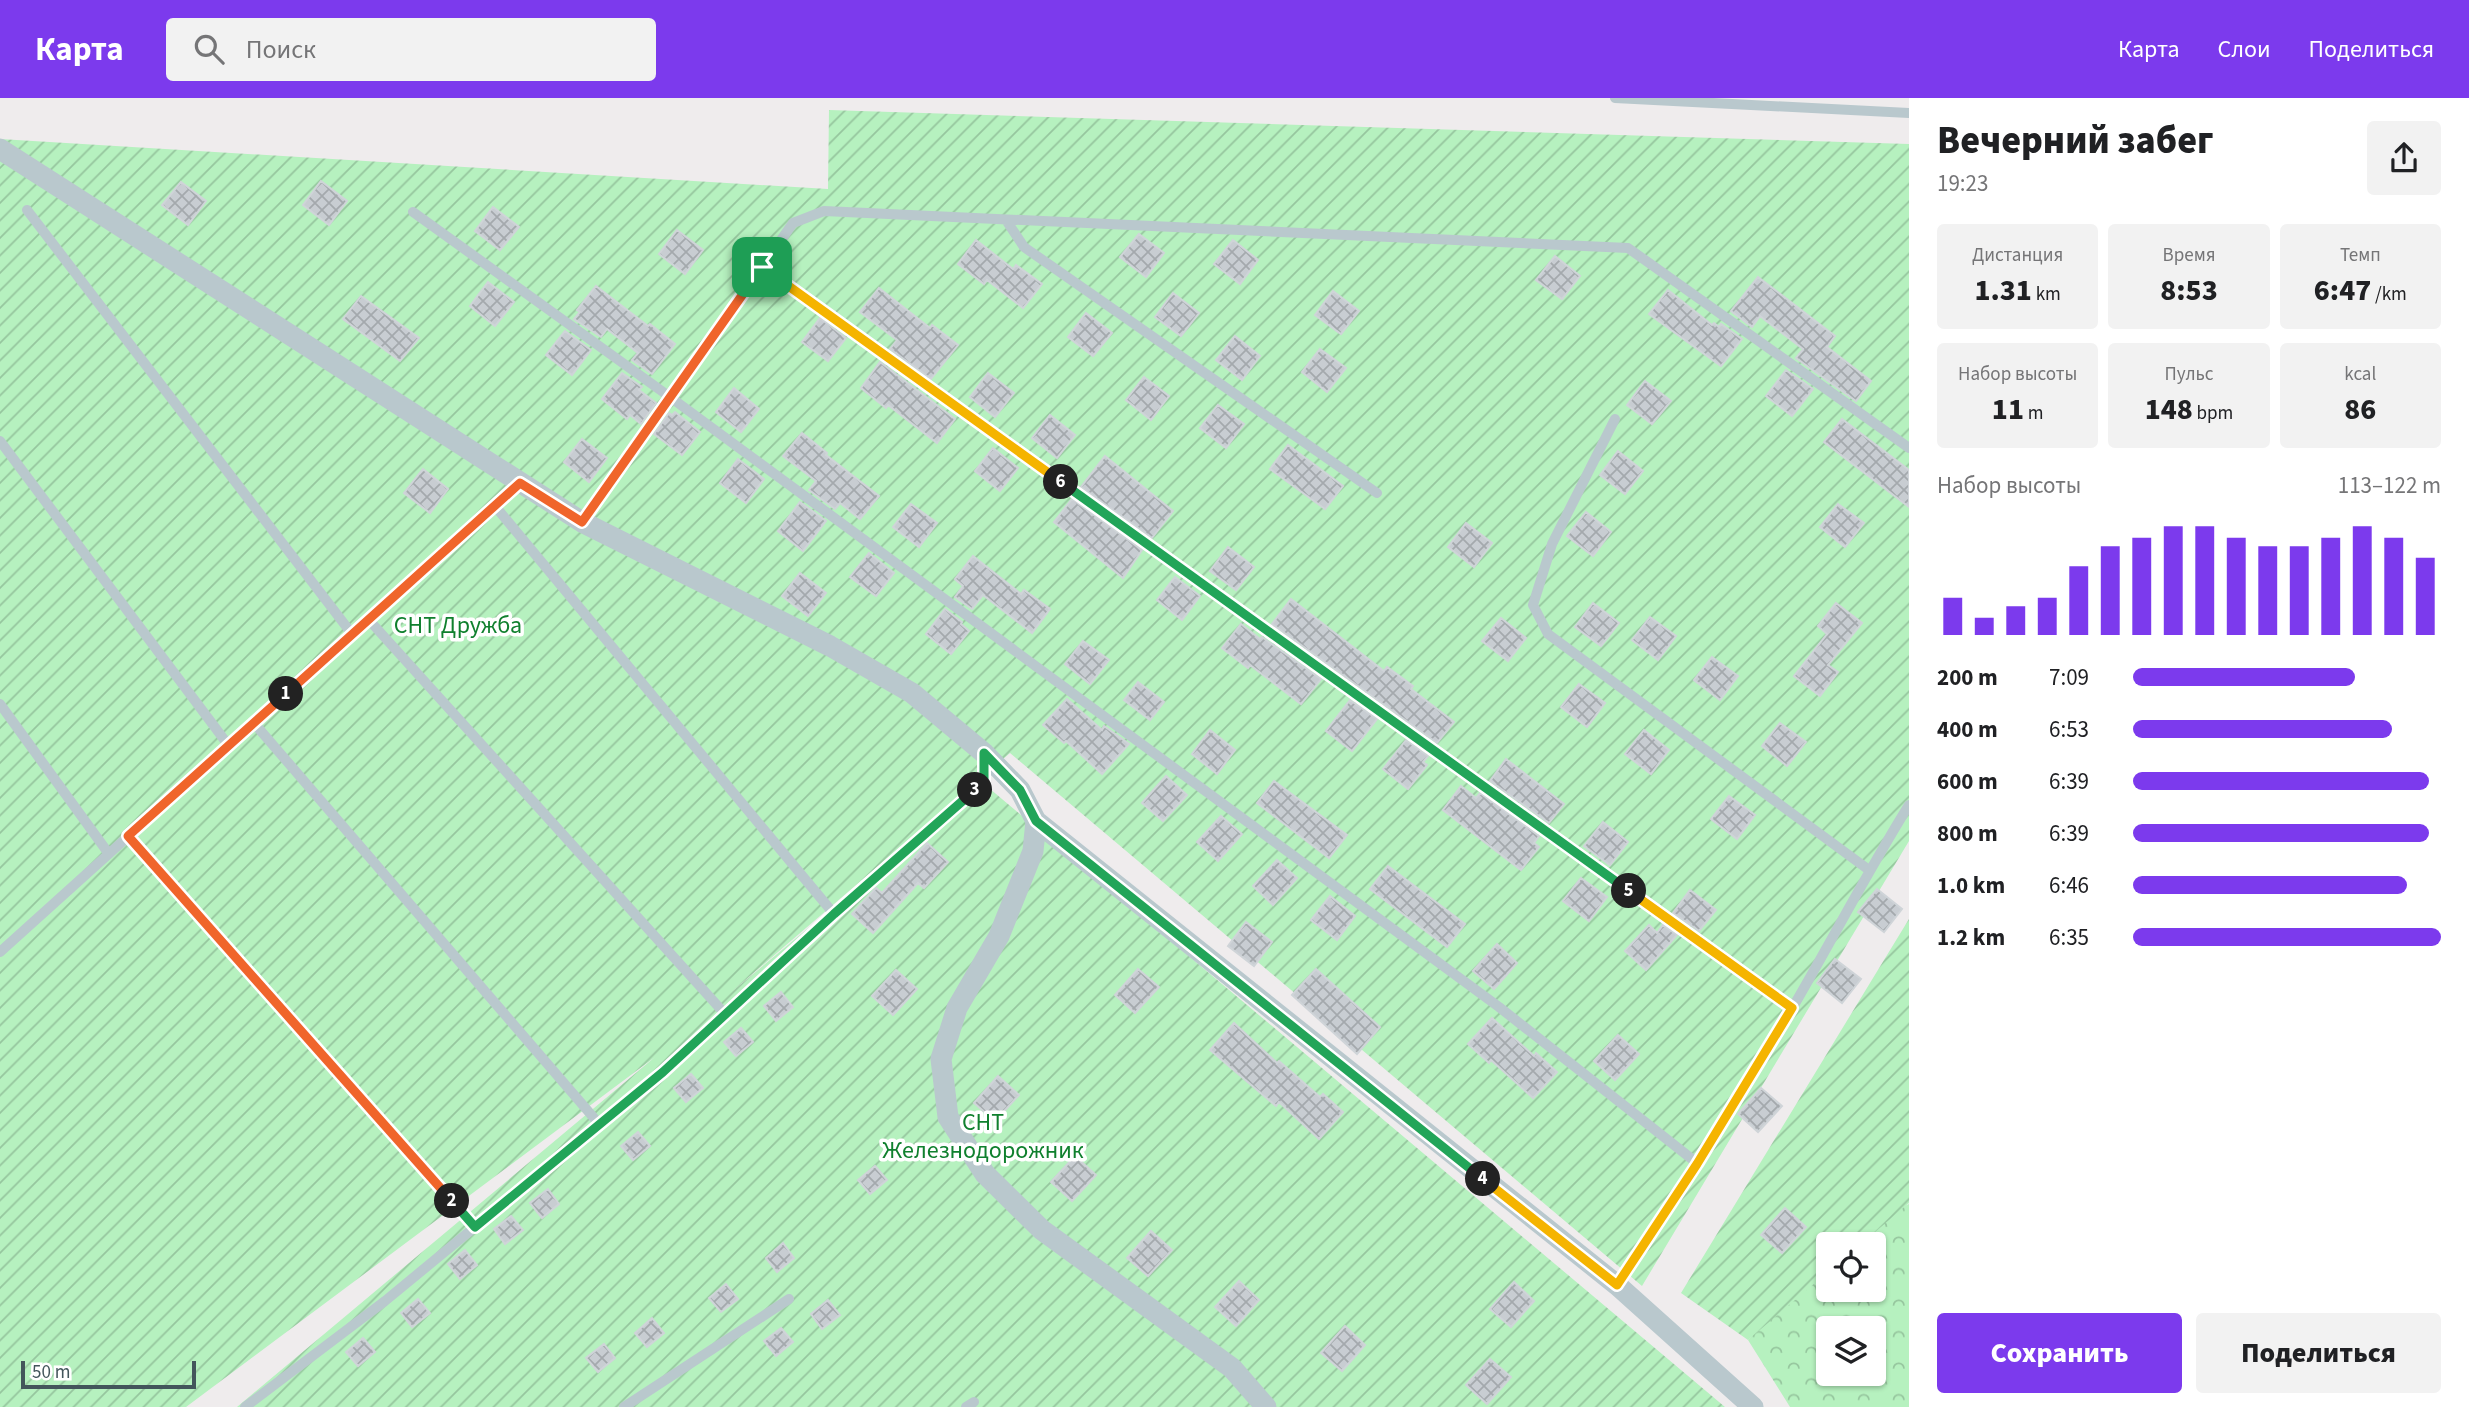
<!DOCTYPE html>
<html lang="ru">
<head>
<meta charset="utf-8">
<style>
	:root { --surface:#fff; --page:#f2f2f2; --text:#202124; --muted:#757577; --accent:#7c3aed }
	body { margin:0; font-family:"Source Sans 3",sans-serif; background:var(--page); color:var(--text); height:100vh; display:flex; flex-direction:column; font-size:26px; white-space:nowrap }
	* { box-sizing:border-box; margin:0 }
	p { font-size:23px; color:var(--muted) }
	.icon { flex:none; width:38px; height:38px; fill:none; stroke:currentColor; stroke-width:2; stroke-linecap:round; stroke-linejoin:round }
	.map { position:relative; flex:1; overflow:hidden }
	.sheet { display:flex; flex-direction:column; background:var(--surface); width:560px }
	.sheet>* { flex:none }
	.fabs { position:absolute; left:1816px; top:1134px; display:grid; gap:14px }
	.fabs a { display:grid; place-items:center; width:70px; height:70px; border-radius:7px; background:var(--surface); box-shadow:0 2px 5px #0004; font-size:35px }
	.scale { position:absolute; left:21px; bottom:18px; width:175px; box-sizing:border-box; padding-left:7px; border:4px solid #43555b; border-top:0; font-size:19px; line-height:24px; white-space:nowrap; color:#43555b; -webkit-text-stroke:5px #fff; paint-order:stroke }
	.pin { position:absolute; display:grid; place-items:center; width:60px; height:60px; color:#fff; margin:-30px; border-radius:14px; box-shadow:0 4px 10px #0006 }
	.km { position:absolute; width:35px; height:35px; margin:-18px; border-radius:50%; background:#222; color:#fff; font-size:19px; line-height:35px; text-align:center }
	.round { display:grid; place-items:center; flex:none; width:74px; height:74px; border-radius:7px; background:var(--page) }
	.overview { display:flex; align-items:center; justify-content:space-between; height:119px; padding:0 28px }
	h1 { font-size:38px; font-weight:800; line-height:52px }
	.stats { display:grid; grid-template-columns:repeat(3,1fr); gap:10px; height:119px; padding:7px 28px }
	.stats div { display:grid; align-content:center; border-radius:7px; background:var(--page); text-align:center }
	.stats b { font-size:30px; font-weight:800 }
	.stats small { font-size:19px; font-weight:400 }
	.stats p { font-size:19px }
	.chart { height:196px; padding:14px 28px }
	.chart p { display:flex; justify-content:space-between }
	.chart svg { width:100%; height:126px; margin-top:7px; stroke:var(--accent); stroke-width:6 }
	.button { display:flex; gap:14px; margin-top:auto; padding:14px 28px }
	.button a { flex:1; height:80px; border-radius:7px; background:var(--accent); color:#fff; font-size:28px; font-weight:800; line-height:80px; text-align:center }
	.button a+a { background:var(--page); color:var(--text) }
	ul { padding:0 28px; list-style:none; font-size:23px }
	li { display:grid; grid-template-columns:112px 84px 1fr; align-items:center; height:52px }
	li i { height:18px; border-radius:9px; background:var(--accent) }
	header { display:flex; align-items:center; gap:42px; box-sizing:border-box; height:98px; padding:0 35px; background:var(--accent); color:#fff }
	header strong { font-size:33px }
	nav { display:flex; gap:38px; margin-inline-start:auto; font-size:24px }
	.search { width:490px; height:63px; background:var(--page); display:flex; align-items:center; gap:18px; box-sizing:border-box; padding:0 24px; border-radius:7px; color:var(--muted); font-size:26px }
	main { display:flex; flex:1; min-height:0 }
	.map>svg:first-child { display:block }
	.forest { fill:url(#forest-crowns); fill-rule:evenodd }
	.garden { fill:url(#garden-furrows) }
	.building { fill:url(#building-cross-hatch); stroke:#cfd4d8; stroke-width:2 }
	.lines { fill:none; stroke-linecap:round; stroke-linejoin:round }
	.lane { stroke:#b9c8cd; stroke-width:10 }
	.street { stroke:#b9c8cd; stroke-width:21 }
	.split-1-casing { stroke:#fff; stroke-width:14 }
	.split-2-casing { stroke:#fff; stroke-width:14 }
	.split-3-casing { stroke:#fff; stroke-width:14 }
	.split-4-casing { stroke:#fff; stroke-width:14 }
	.split-5-casing { stroke:#fff; stroke-width:14 }
	.split-6-casing { stroke:#fff; stroke-width:14 }
	.split-7-casing { stroke:#fff; stroke-width:14 }
	.split-1 { stroke:#f0652b; stroke-width:9 }
	.split-2 { stroke:#f0652b; stroke-width:9 }
	.split-3 { stroke:#22a559; stroke-width:9 }
	.split-4 { stroke:#22a559; stroke-width:9 }
	.split-5 { stroke:#f5b400; stroke-width:9 }
	.split-6 { stroke:#22a559; stroke-width:9 }
	.split-7 { stroke:#f5b400; stroke-width:9 }
	.labels { text-anchor:middle; dominant-baseline:central; stroke-width:7; stroke-linejoin:round; paint-order:stroke }
	.park-label { font-size:24px; fill:#10802e; stroke:#fff }
</style>
</head>
<body>
<header>
<strong>Карта</strong>
<div class="search"><svg class="icon" aria-label="search" viewBox="0 0 24 24"><circle cx="10" cy="10" r="6"/><path d="M15 15l6 6"/></svg>Поиск</div>
<nav><a>Карта</a><a>Слои</a><a>Поделиться</a></nav>
</header>
<main>
<div class="map">
<svg width="1909" height="1309" viewBox="0 0 1909 1309">
	<defs>
		<pattern id="forest-crowns" width="20" height="18" patternUnits="userSpaceOnUse" patternTransform="scale(1.75)"><rect width="20" height="18" fill="#b6f1bf"/><path d="M2 6a3 3 0 1 1 6 0M12 15a3 3 0 1 1 6 0" fill="none" stroke="#96c69e"/></pattern>
		<pattern id="garden-furrows" width="10" height="10" patternUnits="userSpaceOnUse" patternTransform="scale(1.75)"><rect width="10" height="10" fill="#b6f1bf"/><path d="M-1 1l2-2M0 10L10 0M9 11l2-2" fill="none" stroke="#96c69e"/></pattern>
		<pattern id="building-cross-hatch" width="8" height="8" patternUnits="userSpaceOnUse" patternTransform="scale(1.75)"><rect width="8" height="8" fill="#c8cdd2"/><path d="M0 0l8 8M0 8l8-8" fill="none" stroke="#a4a9ad"/></pattern>
	</defs>
	<rect width="100%" height="100%" fill="#efeced"/>
	<!-- forest -->
	<path class="forest" d="M1909,1106V1309H1790L1748,1242L1804,1187L1830,1142ZM1829,1146H1874V1192H1829ZM1829,1230H1874V1276H1829Z"/>
	<!-- garden -->
	<path class="garden" d="M829,12L1909,46V743L1642,1188L1010,655L729,896L983,685L1725,1309H237L655,959L186,1309H0V41L828,91Z
		M1909,821V1105L1861,1146H1829V1173L1748,1242L1681,1195Z"/>
	<!-- building -->
	<path class="building" d="M321,83L347,103L329,127L303,107Z
		M181,84L206,103L188,127L162,107Z
		M493,109L519,129L500,152L475,133Z
		M677,132L703,152L685,176L659,156Z
		M1139,136L1164,155L1146,179L1120,159Z
		M976,142L1013,171L1016,167L1042,186L1023,210L987,182L984,186L958,166Z
		M1233,142L1258,162L1240,186L1214,166Z
		M1555,158L1580,178L1562,201L1536,182Z
		M1758,179L1835,238L1827,249L1871,283L1856,303L1796,260L1803,251L1765,222L1760,218L1752,229L1731,213Z
		M488,184L514,204L495,228L470,208Z
		M596,188L648,228L650,226L675,246L652,276L632,262L638,255L607,231L601,239L574,221L580,214L577,212Z
		M879,190L930,230L932,227L958,247L931,281L890,251L897,242L860,214Z
		M1668,192L1712,227L1714,225L1719,229L1721,226L1742,241L1721,268L1649,216Z
		M1333,193L1359,213L1341,236L1315,217Z
		M1173,195L1199,215L1181,238L1155,219Z
		M361,198L419,240L400,263L343,221Z
		M1086,215L1112,235L1093,258L1068,239Z
		M820,220L846,240L828,263L802,244Z
		M565,233L591,252L572,277L546,257Z
		M1235,238L1260,258L1242,282L1216,262Z
		M1320,251L1346,270L1327,294L1302,274Z
		M880,264L955,321L937,345L888,307L886,310L861,290Z
		M1786,272L1813,291L1792,318L1766,298Z
		M622,275L642,289L639,292L656,305L641,326L630,317L627,321L602,301Z
		M988,275L1014,295L995,319L970,299Z
		M1144,279L1169,298L1151,322L1126,302Z
		M1645,283L1671,303L1652,326L1627,307Z
		M734,290L759,311L741,334L716,314Z
		M1218,307L1244,326L1226,350L1200,330Z
		M675,314L700,334L682,357L654,336L669,315L672,317Z
		M1050,317L1075,337L1057,360L1032,340Z
		M1842,321L1909,372V409L1824,344Z
		M802,335L827,355L826,357L879,398L860,421L840,405L835,411L809,392L816,383L783,358Z
		M582,341L607,360L589,384L564,364Z
		M1288,347L1343,388L1325,411L1270,371Z
		M993,350L1018,370L1000,393L975,373Z
		M1618,353L1643,373L1625,396L1600,377Z
		M1105,358L1173,413L1152,440L1081,389Z
		M738,361L764,381L746,405L720,385Z
		M423,371L448,391L430,415L404,395Z
		M1072,401L1142,452L1123,480L1054,424Z
		M800,404L826,423L803,453L778,433Z
		M911,406L937,425L919,449L893,429Z
		M1838,406L1864,425L1845,449L1820,429Z
		M1586,414L1611,434L1593,458L1567,438Z
		M1466,425L1492,445L1474,469L1448,449Z
		M1228,449L1254,469L1236,492L1210,473Z
		M869,455L894,475L876,498L850,479Z
		M973,458L1021,496L1024,492L1050,511L1032,535L983,497L972,511L955,499L963,488L955,481Z
		M800,475L826,495L808,518L782,498Z
		M1175,479L1200,498L1182,522L1157,502Z
		M1291,501L1384,573L1387,569L1413,588L1411,591L1454,624L1437,645L1272,526Z
		M1593,505L1619,525L1601,548L1575,529Z
		M1836,505L1862,525L1828,567L1838,574L1820,598L1794,578L1827,536L1818,528Z
		M945,511L962,524L961,526L969,533L951,556L926,536Z
		M1650,519L1676,538L1658,562L1632,542Z
		M1501,520L1526,540L1508,563L1482,543Z
		M1241,526L1260,541L1262,539L1321,581L1301,606L1250,567L1248,570L1222,550Z
		M1083,543L1109,562L1090,586L1065,566Z
		M1712,559L1738,578L1720,602L1694,582Z
		M1138,584L1164,604L1150,622L1124,602Z
		M1579,586L1605,605L1587,629L1561,609Z
		M1067,601L1102,632L1104,628L1129,646L1102,676L1066,643L1064,645L1043,627Z
		M1350,602L1377,621L1352,653L1326,633Z
		M1780,625L1806,644L1787,668L1762,648Z
		M1210,632L1235,652L1217,676L1192,656Z
		M1644,632L1669,652L1651,676L1625,656Z
		M1406,642L1428,658L1423,664L1427,667L1408,691L1383,671Z
		M1506,661L1564,706L1549,725L1490,683Z
		M1166,678L1187,697L1163,723L1142,705Z
		M1274,683L1347,737L1329,760L1257,705Z
		M1461,688L1476,700L1480,695L1539,738L1534,745L1539,749L1521,772L1443,712Z
		M1729,698L1755,717L1737,741L1711,721Z
		M1221,718L1242,736L1218,763L1197,744Z
		M1603,724L1628,744L1610,767L1584,748Z
		M927,745L948,764L924,790L918,785L873,835L852,816L876,790L882,795Z
		M1277,762L1297,780L1273,807L1253,788Z
		M1388,768L1465,826L1447,849L1370,791Z
		M1581,780L1607,799L1589,823L1563,803Z
		M1877,791L1902,811L1884,834L1858,814Z
		M1690,792L1716,812L1699,833L1673,815Z
		M1330,798L1355,818L1337,842L1311,822Z
		M1246,824L1272,844L1254,868L1228,848Z
		M1649,827L1657,835L1663,827L1677,837L1646,872L1625,853Z
		M1497,846L1517,865L1494,891L1473,873Z
		M1835,861L1861,881L1842,905L1817,885Z
		M1138,871L1159,889L1135,915L1115,897Z
		M1316,871L1380,929L1357,956L1292,897Z
		M896,872L917,891L893,917L872,898Z
		M781,894L793,909L776,923L764,908Z
		M1492,920L1534,958L1536,955L1557,974L1533,1000L1491,962L1489,965L1468,946Z
		M1234,925L1277,965L1279,963L1320,999L1323,996L1343,1014L1319,1041L1279,1004L1276,1008L1210,952Z
		M741,930L753,944L736,958L724,944Z
		M1618,937L1639,956L1615,982L1594,963Z
		M691,976L703,990L686,1004L674,990Z
		M998,978L1019,997L995,1023L974,1005Z
		M1761,990L1782,1008L1758,1034L1738,1016Z
		M638,1034L650,1048L633,1062L621,1048Z
		M1075,1058L1096,1077L1072,1103L1051,1084Z
		M875,1068L887,1082L870,1096L858,1082Z
		M548,1091L559,1106L542,1120L530,1105Z
		M1785,1110L1806,1129L1782,1155L1761,1137Z
		M511,1118L523,1132L505,1146L494,1131Z
		M1151,1133L1172,1152L1148,1178L1127,1160Z
		M783,1145L794,1160L777,1174L766,1160Z
		M465,1152L477,1167L460,1181L448,1166Z
		M1239,1183L1259,1202L1236,1228L1215,1209Z
		M1514,1184L1534,1203L1511,1229L1490,1211Z
		M726,1186L738,1201L721,1214L709,1200Z
		M418,1201L430,1215L412,1229L401,1215Z
		M828,1202L840,1217L822,1231L811,1216Z
		M652,1220L664,1235L647,1249L635,1235Z
		M1345,1228L1365,1247L1342,1273L1321,1255Z
		M781,1230L793,1244L776,1258L764,1243Z
		M363,1240L375,1254L358,1268L346,1254Z
		M604,1246L615,1260L598,1274L586,1260Z
		M1490,1261L1511,1279L1487,1306L1466,1287Z"/>
	<g class="lines">
		<!-- lane -->
		<path class="lane" d="M1615,0L1909,15
			M27,112L352,536
			M413,114L670,299L1499,909L1697,1065
			M1006,122L1024,149L1377,395
			M762,169L1792,910
			M1615,321L1552,446L1533,507L1548,536L1869,772
			M0,343L229,648
			M495,408L834,816
			M582,424L793,125L824,113L1628,150L1909,350
			M369,522L726,917
			M0,606L109,756
			M254,625L600,1027
			M128,738L476,1129
			M0,854L520,385
			M1617,1187C1677,1096 1738,1004 1793,909C1832,842 1868,773 1909,707
			M245,1309L385,1203L663,974L834,816L983,685L984,658
			M624,1309L789,1201
			M966,1309L974,1304"/>
		<!-- street -->
		<path class="street" d="M0,51L582,424L830,548L912,595L984,655L1020,692L1036,723L1033,753L999,838L957,910L941,961L948,1019L985,1076L1042,1132L1232,1270L1266,1309
			M1036,723L1617,1187L1753,1309"/>
	</g>
	<g class="lines">
		<!-- split-1 casing -->
		<g class="split-1-casing">
			<path id="split-1" d="M286,596L520,385L582,424L762,169"/>
		</g>
		<!-- split-2 casing -->
		<g class="split-2-casing">
			<path id="split-2" d="M286,596L128,738L452,1103"/>
		</g>
		<!-- split-3 casing -->
		<g class="split-3-casing">
			<path id="split-3" d="M452,1103L475,1129L663,974L834,816L975,692"/>
		</g>
		<!-- split-4 casing -->
		<g class="split-4-casing">
			<path id="split-4" d="M975,692L984,685V655L1020,692L1036,723L1483,1081"/>
		</g>
		<!-- split-5 casing -->
		<g class="split-5-casing">
			<path id="split-5" d="M1483,1081L1617,1187L1697,1066L1792,910L1629,793"/>
		</g>
		<!-- split-6 casing -->
		<g class="split-6-casing">
			<path id="split-6" d="M1061,384L1629,793"/>
		</g>
		<!-- split-7 casing -->
		<g class="split-7-casing">
			<path id="split-7" d="M762,169L1061,384"/>
		</g>
		<!-- split-1 -->
		<use href="#split-1" class="split-1"/>
		<!-- split-2 -->
		<use href="#split-2" class="split-2"/>
		<!-- split-3 -->
		<use href="#split-3" class="split-3"/>
		<!-- split-4 -->
		<use href="#split-4" class="split-4"/>
		<!-- split-5 -->
		<use href="#split-5" class="split-5"/>
		<!-- split-6 -->
		<use href="#split-6" class="split-6"/>
		<!-- split-7 -->
		<use href="#split-7" class="split-7"/>
	</g>
	<g class="labels">
		<!-- park labels -->
		<g class="park-label">
			<text x="458" y="527">СНТ Дружба</text>
			<text x="983" y="1024">СНТ<tspan x="983" dy="28">Железнодорожник</tspan></text>
		</g>
	</g>
</svg>
<div class="fabs">
<a><svg class="icon" aria-label="locate" viewBox="0 0 24 24"><circle cx="12" cy="12" r="6"/><path d="M12 2v4M12 18v4M2 12h4M18 12h4"/></svg></a>
<a><svg class="icon" aria-label="layers" viewBox="0 0 24 24"><path d="M12 4l9 5-9 5-9-5zM3 14l9 5 9-5"/></svg></a>
</div>
<div class="scale">50 m</div>
<div class="pin" style="left:762px;top:169px;background:#1e9e55"><svg class="icon" aria-label="arrive" viewBox="0 0 24 24"><path d="M6 21V4h12l-3 4 3 4H6"/></svg></div>
<b class="km" style="left:286px;top:596px">1</b>
<b class="km" style="left:452px;top:1103px">2</b>
<b class="km" style="left:975px;top:692px">3</b>
<b class="km" style="left:1483px;top:1081px">4</b>
<b class="km" style="left:1629px;top:793px">5</b>
<b class="km" style="left:1061px;top:384px">6</b>
</div>
<section class="sheet">
<div class="overview"><div><h1>Вечерний забег</h1><p>19:23</p></div><a class="round"><svg class="icon" aria-label="share" viewBox="0 0 24 24"><path d="M12 15V3M7 8l5-5 5 5M5 13v7h14v-7"/></svg></a></div>
<div class="stats">
<div><p>Дистанция</p><b>1.31<small> km</small></b></div>
<div><p>Время</p><b>8:53</b></div>
<div><p>Темп</p><b>6:47<small> /km</small></b></div>
</div>
<div class="stats">
<div><p>Набор высоты</p><b>11<small> m</small></b></div>
<div><p>Пульс</p><b>148<small> bpm</small></b></div>
<div><p>kcal</p><b>86</b></div>
</div>
<div class="chart"><p><span>Набор высоты</span>113–122 m</p>
<svg viewBox="0 0 160 44" preserveAspectRatio="none"><path d="M5 44V31M15 44V38M25 44V34M35 44V31M45 44V20M55 44V13M65 44V10M75 44V6M85 44V6M95 44V10M105 44V13M115 44V13M125 44V10M135 44V6M145 44V10M155 44V17"/></svg>
</div>
<ul>
<li><b>200 m</b>7:09<i style="width:72%"></i></li>
<li><b>400 m</b>6:53<i style="width:84%"></i></li>
<li><b>600 m</b>6:39<i style="width:96%"></i></li>
<li><b>800 m</b>6:39<i style="width:96%"></i></li>
<li><b>1.0 km</b>6:46<i style="width:89%"></i></li>
<li><b>1.2 km</b>6:35<i style="width:100%"></i></li>
</ul>
<div class="button"><a>Сохранить</a><a>Поделиться</a></div>
</section>
</main>
</body>
</html>
